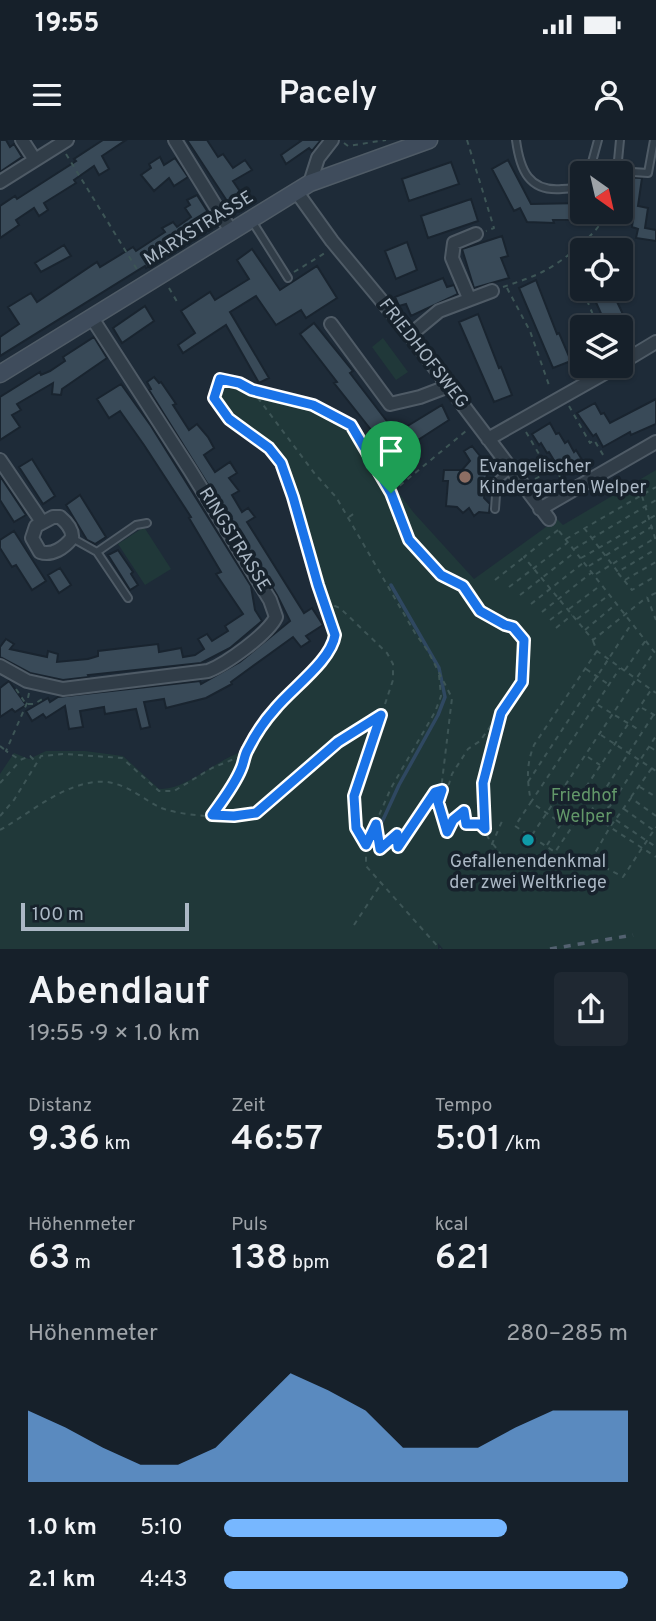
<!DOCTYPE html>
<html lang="de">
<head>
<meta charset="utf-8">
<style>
	:root { --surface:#16202a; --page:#1f2832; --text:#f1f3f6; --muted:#9ea3a8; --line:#353e47; --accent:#77b7ff }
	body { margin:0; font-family:Overpass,sans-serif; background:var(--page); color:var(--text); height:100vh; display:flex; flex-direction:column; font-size:26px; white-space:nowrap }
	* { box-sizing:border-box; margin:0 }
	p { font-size:23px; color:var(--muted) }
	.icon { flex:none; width:38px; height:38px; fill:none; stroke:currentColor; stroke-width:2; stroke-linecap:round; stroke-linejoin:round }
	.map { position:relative; height:809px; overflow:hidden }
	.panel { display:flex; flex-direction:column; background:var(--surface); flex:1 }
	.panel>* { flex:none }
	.needle { width:46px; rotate:146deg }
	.controls { position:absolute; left:570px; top:21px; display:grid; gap:14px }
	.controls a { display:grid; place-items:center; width:63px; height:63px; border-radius:7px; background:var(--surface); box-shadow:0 2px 5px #0004,0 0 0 2px var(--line); font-size:35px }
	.scale { position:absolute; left:21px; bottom:18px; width:168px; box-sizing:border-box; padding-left:7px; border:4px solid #abb8c5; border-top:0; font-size:19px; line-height:24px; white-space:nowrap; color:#abb8c5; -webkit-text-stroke:5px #17222c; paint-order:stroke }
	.pin { position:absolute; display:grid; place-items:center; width:60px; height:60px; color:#fff; margin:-72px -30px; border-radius:50% 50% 50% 0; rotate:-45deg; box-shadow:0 0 7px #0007 }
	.pin .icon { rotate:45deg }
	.round { display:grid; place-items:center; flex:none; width:74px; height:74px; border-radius:7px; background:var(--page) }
	.summary { display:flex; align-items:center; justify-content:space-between; height:119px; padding:0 28px }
	h1 { font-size:38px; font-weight:600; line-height:52px }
	.figures { display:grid; grid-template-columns:repeat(3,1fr); gap:10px; height:119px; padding:7px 28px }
	.figures div { display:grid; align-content:center }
	.figures b { font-size:35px; font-weight:600 }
	.figures small { font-size:19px; font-weight:400 }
	.figures p { font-size:19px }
	.chart { height:196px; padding:14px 28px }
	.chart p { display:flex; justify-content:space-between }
	.chart svg { width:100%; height:126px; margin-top:7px; fill:var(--accent); opacity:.7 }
	ul { padding:0 28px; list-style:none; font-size:23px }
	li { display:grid; grid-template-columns:112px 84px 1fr; align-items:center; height:52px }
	li i { height:18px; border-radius:9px; background:var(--accent) }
	.status { display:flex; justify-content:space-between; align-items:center; height:49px; padding:0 35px; background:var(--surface); direction:ltr }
	.status svg { height:19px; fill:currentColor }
	header { display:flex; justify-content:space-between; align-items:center; height:91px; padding:0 28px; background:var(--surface); font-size:32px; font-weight:600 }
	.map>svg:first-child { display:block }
	.green { fill:#203839 }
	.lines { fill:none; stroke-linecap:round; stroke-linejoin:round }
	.stream { stroke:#2f4861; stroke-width:3.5 }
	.building { fill:#394a58; stroke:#19242f; stroke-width:2 }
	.lane-casing { stroke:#4f5b66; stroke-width:10 }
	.street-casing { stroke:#4f5b66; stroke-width:16 }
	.secondary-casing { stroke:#4f5b66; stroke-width:19 }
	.path { stroke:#3d5556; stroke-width:2; stroke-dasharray:5 5; stroke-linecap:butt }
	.lane { stroke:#313d48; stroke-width:6 }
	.street { stroke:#313d48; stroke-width:12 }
	.secondary { stroke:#3f4c5c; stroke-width:16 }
	.rail { stroke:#536170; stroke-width:3.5; stroke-dasharray:7 7; stroke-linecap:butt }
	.route-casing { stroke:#fff; stroke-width:14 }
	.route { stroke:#1a73e8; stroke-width:9 }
	.education-dot { fill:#8d6e63; stroke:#17222c; stroke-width:2.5 }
	.culture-dot { fill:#0f9aa8; stroke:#17222c; stroke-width:2.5 }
	.labels { text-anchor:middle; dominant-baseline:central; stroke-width:7; stroke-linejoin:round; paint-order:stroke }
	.street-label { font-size:18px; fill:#abb8c5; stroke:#17222c }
	.poi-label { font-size:18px; fill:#abb8c5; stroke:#17222c; text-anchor:start }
	.park-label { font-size:18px; fill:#629769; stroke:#17222c }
</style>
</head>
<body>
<div class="status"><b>19:55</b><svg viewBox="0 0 49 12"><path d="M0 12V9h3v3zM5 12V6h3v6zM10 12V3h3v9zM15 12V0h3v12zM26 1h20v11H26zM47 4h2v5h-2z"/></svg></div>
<header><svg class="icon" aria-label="menu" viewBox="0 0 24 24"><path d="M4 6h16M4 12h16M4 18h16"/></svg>Pacely<svg class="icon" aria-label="person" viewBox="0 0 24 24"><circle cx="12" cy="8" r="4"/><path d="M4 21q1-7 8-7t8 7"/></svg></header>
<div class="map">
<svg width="656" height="809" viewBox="0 0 656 809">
	<rect width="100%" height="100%" fill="#1e2b38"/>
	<!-- green -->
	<path class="green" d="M383,198L408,232L396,240L372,207Z
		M219,238L314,263L352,284L377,325L414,373L474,439L557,379L563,385L656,330V809H443L438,803V809H0V634L14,613L29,619L46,611H85L123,616L159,649C187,650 215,620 244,611L266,573L282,563L316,522L327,498L323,466L310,432L288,349L274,319L223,282L210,261Z
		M144,387L171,429L145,445L118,404Z"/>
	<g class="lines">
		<!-- stream -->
		<path class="stream" d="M371,706L399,645L438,575L445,557L439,528L391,445"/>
	</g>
	<!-- building -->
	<path class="building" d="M0,0H6L10,7L14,4L22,17L0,32Z
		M103,0H126L102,16L109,29L99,35L94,26L74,40L76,43L44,63L48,70L39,76L34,68L16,80L19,85L0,98V66L15,56L17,59L76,21L74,19Z
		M187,0H207L218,17L223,14L233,28L245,20L252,30L233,41L245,59L231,67Z
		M299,0H321L312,11L309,8L286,24L281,15L301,1Z
		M160,17L164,25L175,18L188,37L174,46L169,38L154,51L141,35L151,28L149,24Z
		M508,20L531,64L583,63V80H553L554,83L527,82L520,68L514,71L492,29Z
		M451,22L459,44L409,61L402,39Z
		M623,37L642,38L638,66L648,68L645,88L656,90V101L636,98L638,89L632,87L633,79L626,78L630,55L621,54Z
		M197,55L216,85L186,104L183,100L163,112L166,115L146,128L145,126L0,216V197L19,184L8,167L31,153L37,162L97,122L100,127L133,107L136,111L165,92L162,88L173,82L177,87L191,77L185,68L190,65L187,60Z
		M471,59L478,81L428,98L421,76Z
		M502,96L508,116L501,118L509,138L474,148L462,109Z
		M407,102L417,130L396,139L385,111Z
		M64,105L71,116L41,132L35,123Z
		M252,109L280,150L317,126L337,158L306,178L301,170L276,185L256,156L230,172L269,238L259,243L226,185L183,213L178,205L195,193L181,171L210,152L215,160L249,139L237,120Z
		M443,138L447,147L454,145L458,154L411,176L406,164L399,166L395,157Z
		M536,140L557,194L559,193L571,221L553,228L519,148Z
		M590,149H611L629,187H607Z
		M145,166L154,181L122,203L113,188Z
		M478,174L499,228L501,227L512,255L494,262L459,182Z
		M314,183L353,231L350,233L396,293L442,265L449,280L390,318L374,290L372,291L334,243L337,242L300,194Z
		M94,197L107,218L62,249L61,255L52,254L53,243L17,264L21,270L12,275L20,287L0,300V257L40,232L41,235L50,231L65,221L63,217Z
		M154,237L159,243L161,242L176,264L173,265L189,290L197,284L208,297L214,308L204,315L215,332L230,322L237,333L229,338L239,351L232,355L242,372L248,368L255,377L247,382L304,473L312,468L323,485L306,496L310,501L301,507L293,497L231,542L232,544L206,558L166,568L164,559L144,562L150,587L141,589L136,569L105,574L104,567L80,571L83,587L69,589L65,566L46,578L43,574L32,581L26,571L48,558L50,562L58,557L200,541L201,544L240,522L290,481L277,455L149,250L151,249L147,242Z
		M121,244L151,286L251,446L255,470L262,481L230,508L201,523L88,535L89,537L63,540L30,533L0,517V507L6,499L14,504L10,509L47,517L48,511L58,514L57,522L88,519L98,516V511L158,504L159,512L181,508L183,517L195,515L204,509L198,499L207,494L212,501L228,491L225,486L243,474L216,434L221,432L189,378L191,377L144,305L120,271L109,278L97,259Z
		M656,259V284L631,295L630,292L603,307L596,294L593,296L577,273L595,263L601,274L604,273L610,283Z
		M550,283L556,294L559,293L565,303L568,301L574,312L576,310L584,323L566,333L558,321L555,322L549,312L547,313L541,303L539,305L532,294Z
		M472,306L488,326L484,358L490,364L489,373L479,372L474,376L469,368L463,373L457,367L446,366L448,341H443L444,330H462L470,321L464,311Z
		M32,319L55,356L43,364L19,327Z
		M0,336L26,375L14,382L0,360Z
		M80,355L106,397L95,404L87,400L66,365Z
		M14,391L46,441L32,450L16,425L12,427L0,408V400Z
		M118,410L133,432L131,434L138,445L130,450L108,415Z
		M60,428L71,445L59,453L48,435Z
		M9,541L26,565L15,572L12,569L0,577V548Z"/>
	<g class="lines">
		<!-- lane casing -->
		<g class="lane-casing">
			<path id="lane" d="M516,0C520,30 529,52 562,49C571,49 577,47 583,42
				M620,0L617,31L648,33L654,0
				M589,33L598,0
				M252,81L288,138
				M495,369L497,341L511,329
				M72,398L97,412L128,458
				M97,412L136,385L147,383"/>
		</g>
		<!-- street casing -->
		<g class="street-casing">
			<path id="street" d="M22,0L35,20
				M175,0L231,91
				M0,42L67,0
				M310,43L318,18L332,0
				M296,51L332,101L410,195L549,379
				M469,158L452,118L454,103L476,94
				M331,184L390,264L420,257L449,246
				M410,195L439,171L492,151
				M621,223L656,202
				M488,299L617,226
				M0,320L42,382
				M540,369L656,302
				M53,377H60C66,382 73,390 72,398C64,408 52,416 40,412L32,398L36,386Z
				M0,526L27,541L63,549L208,531C226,524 268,494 276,477L270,460L190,330L92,178"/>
		</g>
		<!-- secondary casing -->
		<g class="secondary-casing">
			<path id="secondary" d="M0,234L310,43L429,0"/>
		</g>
		<!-- path -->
		<path class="path" d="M467,0L494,88L486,91
			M344,3L348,6L386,0
			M66,14L138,131
			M568,114L598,187
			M294,132L325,113
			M503,147C517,142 531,138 544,131C561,123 604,89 606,72
			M169,148L179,165
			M507,148L530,191L550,248
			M569,266L590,303L594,300L605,318
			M526,292L549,331L555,328L563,342
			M535,339L549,331
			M392,352L466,291
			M642,356L656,401
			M349,377L356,372
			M584,388L618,432L656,409
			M558,390L524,417L593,500L647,457
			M559,391L656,514
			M566,399L656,347
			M574,409L656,360
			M581,418L656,375
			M589,426L656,384
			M618,433L632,450L656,436
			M596,434L655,398
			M495,440L523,418
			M625,440L656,422
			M509,447L567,403
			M656,453L647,457L656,480
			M520,455L575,412
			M325,462L340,468L387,513L393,524V540L382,573
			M531,464L583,423
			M569,469L601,445
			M542,472L591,433
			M577,479L609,455
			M550,480L566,468
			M556,488L572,475
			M585,490L616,464
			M593,501L597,511L656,553
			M597,511L534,605C526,625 527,640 531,662L515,686L555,712L576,681L595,677L610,666L656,596
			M586,529L608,544
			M625,530L646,500
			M439,535L441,556L435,572L391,648L366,705V726L440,809
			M16,549L26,564H34L46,557
			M29,553L27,563L6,611L20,620L30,616L36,622
			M598,565L641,591
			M642,568L656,576
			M601,595L656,631
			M0,606L5,610
			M650,607L656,611
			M588,617L600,625
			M528,642L632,483
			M0,643L20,621
			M640,647L656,657
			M441,651L438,662L447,692L453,680L464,671L466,684H480L492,704L503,679
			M631,657L652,628
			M624,669L656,692
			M212,675L241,629L246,611L274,569L327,516L334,504L336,495L318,445L293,357L280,323L269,308L229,279L214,258L220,239L239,243L252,250L315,334L336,357L415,493L428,511L452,558L441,650L449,644L452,634L468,609L480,601L522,542L524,501L513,487L505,485L480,470L462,446L441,435L409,400L391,353L351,285L313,265L252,250
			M0,676L14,660L41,616L64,614L122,618L159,651H174L212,628L239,617L245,612
			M656,676L631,658L610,687L591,720L623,737L656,687
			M596,678L656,717
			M585,680L656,571
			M616,680L656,707
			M576,681H558L531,662L620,528
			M376,686L380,709L397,694L398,707L435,652L440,650
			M485,688L483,643L500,577
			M0,690C30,673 60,646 95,642C121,639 138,656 159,667C175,675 237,681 254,674C264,670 281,650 291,642C320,618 349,595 381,575L354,656L356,688L366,705
			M532,695L654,512
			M493,704L509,725
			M547,705L651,550
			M354,785L381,744"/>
		<!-- lane -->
		<use href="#lane" class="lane"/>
		<!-- street -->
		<use href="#street" class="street"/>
		<!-- secondary -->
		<use href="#secondary" class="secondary"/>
		<!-- rail -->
		<path class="rail" d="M550,809L633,795"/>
	</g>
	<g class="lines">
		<!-- route casing -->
		<g class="route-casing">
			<path id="route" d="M220,239L239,243L252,250L313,265L351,285L391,353L409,400L441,435L463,446L480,471L505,485L513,487L524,500L522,542L501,573L483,643L485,689L480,684H466L464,671L453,680L447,692L438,662L442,650L435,652L398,707L397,694L380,709L376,684L366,705L356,688L354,656L381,575L338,602L256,673L234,676L212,675C222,661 234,646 241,629C244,623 244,615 248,609C255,595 265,580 275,569C292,548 331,521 335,495L318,445L293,357L281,323L269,308L229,279L214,258Z"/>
		</g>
		<!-- route -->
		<use href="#route" class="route"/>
	</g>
	<!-- markers -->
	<circle class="education-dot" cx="465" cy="337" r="7"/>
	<circle class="culture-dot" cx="528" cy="700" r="7"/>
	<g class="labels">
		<!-- street labels -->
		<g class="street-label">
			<text transform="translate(199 89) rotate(-32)">MARXSTRASSE</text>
			<text transform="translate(423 214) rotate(52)">FRIEDHOFSWEG</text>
			<text transform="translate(234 400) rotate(58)">RINGSTRASSE</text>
		</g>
		<!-- poi labels -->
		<g class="poi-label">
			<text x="479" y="327">Evangelischer<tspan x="479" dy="21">Kindergarten Welper</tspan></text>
			<text x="528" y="722" text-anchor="middle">Gefallenendenkmal<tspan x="528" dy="21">der zwei Weltkriege</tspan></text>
		</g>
		<!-- park labels -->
		<g class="park-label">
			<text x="584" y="656">Friedhof<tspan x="584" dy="21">Welper</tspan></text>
		</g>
	</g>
</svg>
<div class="controls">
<a><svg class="needle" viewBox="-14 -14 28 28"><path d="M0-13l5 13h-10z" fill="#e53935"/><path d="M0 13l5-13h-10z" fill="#9ea3a8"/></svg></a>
<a><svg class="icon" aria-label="locate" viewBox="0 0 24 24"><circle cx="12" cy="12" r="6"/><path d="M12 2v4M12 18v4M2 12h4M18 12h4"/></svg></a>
<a><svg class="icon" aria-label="layers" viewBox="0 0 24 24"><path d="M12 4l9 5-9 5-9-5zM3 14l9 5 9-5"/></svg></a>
</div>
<div class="scale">100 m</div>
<div class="pin" style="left:391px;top:353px;background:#1e9e55"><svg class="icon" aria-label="arrive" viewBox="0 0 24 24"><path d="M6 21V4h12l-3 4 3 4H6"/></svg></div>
</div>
<section class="panel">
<div class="summary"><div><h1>Abendlauf</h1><p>19:55 · 9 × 1.0 km</p></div><a class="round"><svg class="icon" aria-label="share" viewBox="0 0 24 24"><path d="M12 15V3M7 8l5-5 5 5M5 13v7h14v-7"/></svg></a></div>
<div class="figures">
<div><p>Distanz</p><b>9.36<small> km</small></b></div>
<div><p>Zeit</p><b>46:57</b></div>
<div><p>Tempo</p><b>5:01<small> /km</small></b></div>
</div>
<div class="figures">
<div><p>Höhenmeter</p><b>63<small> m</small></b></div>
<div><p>Puls</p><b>138<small> bpm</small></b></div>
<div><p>kcal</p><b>621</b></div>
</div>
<div class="chart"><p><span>Höhenmeter</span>280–285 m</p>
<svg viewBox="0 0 160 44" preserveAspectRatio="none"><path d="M0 44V19L10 25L20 32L30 38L40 38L50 32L60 19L70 6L80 12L90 19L100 32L110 32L120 32L130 25L140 19L150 19L160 19V44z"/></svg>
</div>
<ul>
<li><b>1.0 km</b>5:10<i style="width:70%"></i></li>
<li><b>2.1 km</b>4:43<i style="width:100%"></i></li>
</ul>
</section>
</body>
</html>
